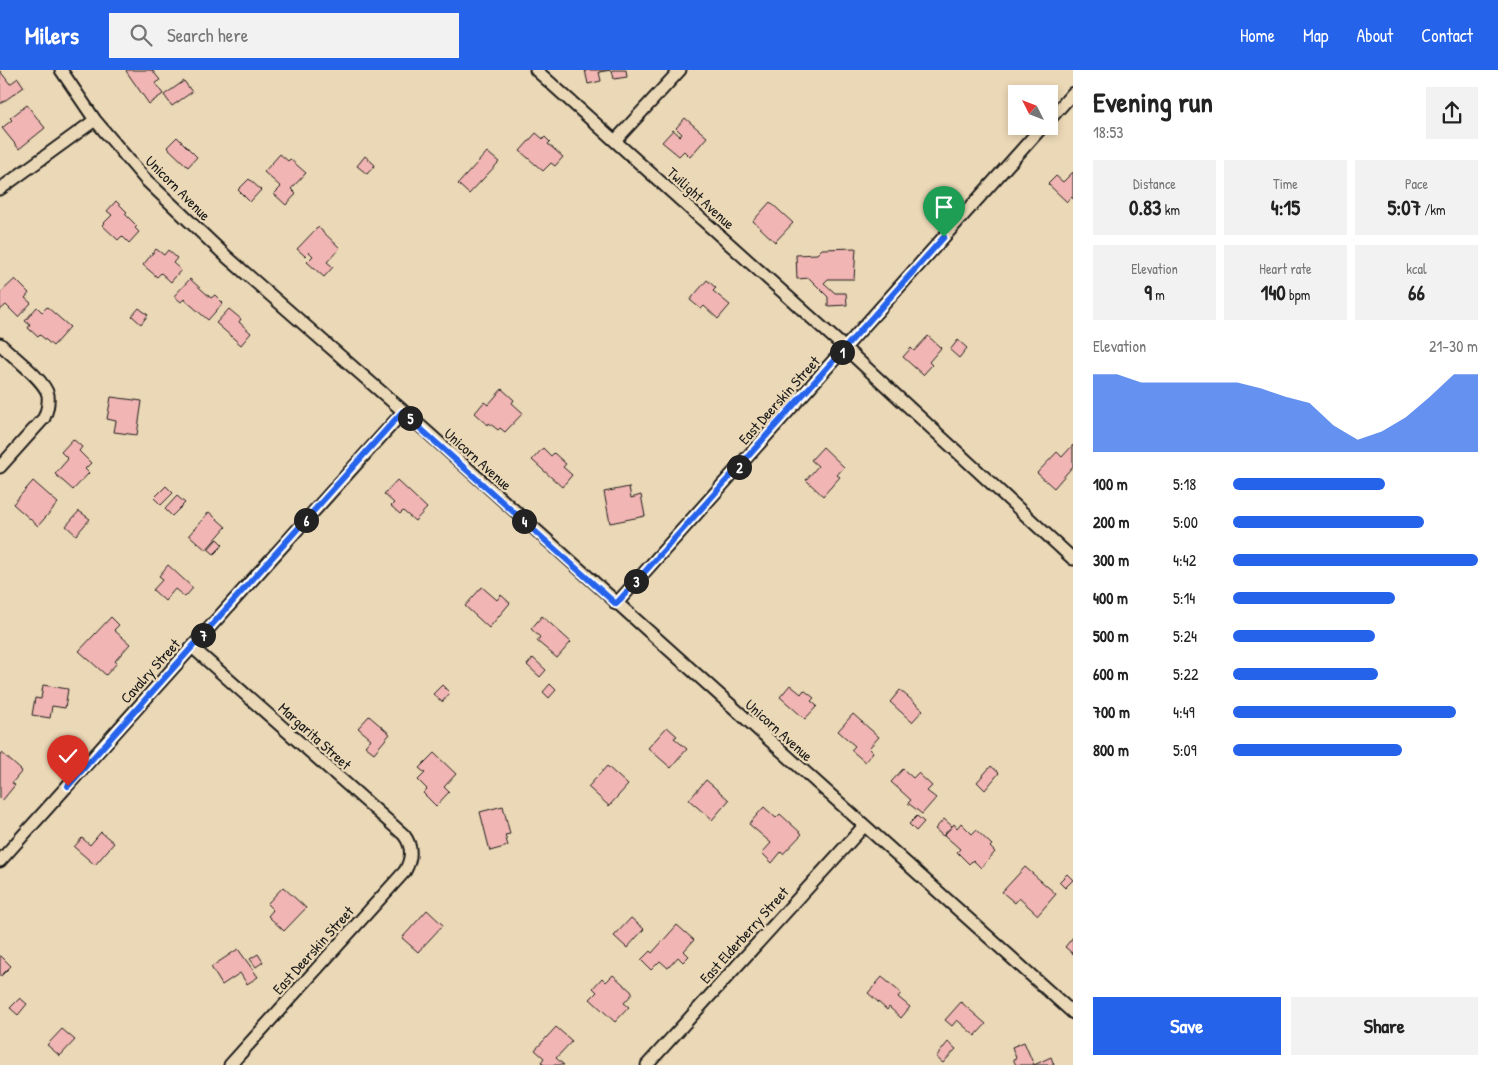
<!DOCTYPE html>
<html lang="en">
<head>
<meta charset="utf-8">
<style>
	:root { --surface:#fff; --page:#f2f2f2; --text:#222; --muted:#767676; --accent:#2563eb }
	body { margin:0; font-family:"Patrick Hand",sans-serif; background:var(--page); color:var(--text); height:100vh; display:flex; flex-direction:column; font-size:19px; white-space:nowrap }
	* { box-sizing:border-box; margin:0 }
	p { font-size:16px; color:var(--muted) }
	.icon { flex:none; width:28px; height:28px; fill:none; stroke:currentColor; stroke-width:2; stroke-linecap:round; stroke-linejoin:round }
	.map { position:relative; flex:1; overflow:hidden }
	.panel { display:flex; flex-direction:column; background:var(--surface); width:425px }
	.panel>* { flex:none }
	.needle { width:32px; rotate:312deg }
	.buttons { position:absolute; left:1008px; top:15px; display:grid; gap:10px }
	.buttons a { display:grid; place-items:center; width:50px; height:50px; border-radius:0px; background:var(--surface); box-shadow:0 2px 8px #0003; font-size:25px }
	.pin { position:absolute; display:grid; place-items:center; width:42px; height:42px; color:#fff; margin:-51px -21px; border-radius:50% 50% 50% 0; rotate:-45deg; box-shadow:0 0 5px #0007 }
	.pin .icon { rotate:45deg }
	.km { position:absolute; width:25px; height:25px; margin:-12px; border-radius:50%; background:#222; color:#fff; font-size:14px; line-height:25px; text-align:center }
	.round { display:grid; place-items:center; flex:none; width:52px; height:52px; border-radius:0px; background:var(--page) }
	.overview { display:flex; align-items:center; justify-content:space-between; height:85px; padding:0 20px }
	h1 { font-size:28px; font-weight:700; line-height:38px }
	.figures { display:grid; grid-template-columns:repeat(3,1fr); gap:8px; height:85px; padding:5px 20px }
	.figures div { display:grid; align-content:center; border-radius:0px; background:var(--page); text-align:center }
	.figures b { font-size:21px; font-weight:700 }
	.figures small { font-size:14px; font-weight:400 }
	.figures p { font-size:14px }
	.chart { height:140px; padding:10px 20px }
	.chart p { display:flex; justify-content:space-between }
	.chart svg { width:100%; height:90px; margin-top:5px; fill:var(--accent); opacity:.7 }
	.action { display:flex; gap:10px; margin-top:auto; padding:10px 20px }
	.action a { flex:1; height:58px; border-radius:0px; background:var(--accent); color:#fff; font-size:20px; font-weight:700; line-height:58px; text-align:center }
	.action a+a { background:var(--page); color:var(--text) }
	ul { padding:0 20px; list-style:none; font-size:16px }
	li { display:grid; grid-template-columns:80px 60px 1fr; align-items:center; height:38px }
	li i { height:12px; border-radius:6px; background:var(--accent) }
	header { display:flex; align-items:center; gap:30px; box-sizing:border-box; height:70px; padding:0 25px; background:var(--accent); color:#fff }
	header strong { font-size:24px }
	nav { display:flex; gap:28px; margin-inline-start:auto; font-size:18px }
	.search { width:350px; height:45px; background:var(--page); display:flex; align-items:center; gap:12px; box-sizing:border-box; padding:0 18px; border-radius:0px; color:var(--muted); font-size:19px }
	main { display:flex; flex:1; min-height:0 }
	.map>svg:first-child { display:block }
	.building { fill:#f1b5b3; stroke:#1c1c1c }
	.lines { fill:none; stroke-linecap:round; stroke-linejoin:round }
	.minor-casing { stroke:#1c1c1c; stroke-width:15 }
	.minor { stroke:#ebd8b6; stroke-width:11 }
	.route-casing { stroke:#fff; stroke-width:10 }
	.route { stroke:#2563eb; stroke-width:6 }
	.labels { text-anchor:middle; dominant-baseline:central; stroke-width:4.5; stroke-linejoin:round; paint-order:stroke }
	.street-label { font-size:15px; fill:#1c1c1c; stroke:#ebd8b6 }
</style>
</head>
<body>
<header>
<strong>Milers</strong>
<div class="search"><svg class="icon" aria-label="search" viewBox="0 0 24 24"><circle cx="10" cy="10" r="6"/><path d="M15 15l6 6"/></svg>Search here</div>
<nav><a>Home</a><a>Map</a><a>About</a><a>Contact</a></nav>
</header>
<main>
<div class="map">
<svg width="1073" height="995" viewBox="0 0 1073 995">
	<rect width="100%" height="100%" fill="#ebd8b6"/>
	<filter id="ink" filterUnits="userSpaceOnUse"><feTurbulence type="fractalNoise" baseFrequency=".02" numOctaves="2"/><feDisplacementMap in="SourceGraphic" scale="10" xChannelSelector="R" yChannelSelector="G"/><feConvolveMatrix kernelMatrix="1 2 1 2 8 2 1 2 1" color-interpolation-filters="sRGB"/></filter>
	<g filter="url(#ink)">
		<!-- building -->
		<path class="building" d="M127,0H152L160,10L155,13L163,24L149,34L126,1Z
			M585,0H611L599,2L601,11L588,14Z
			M612,0H626L627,7L614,9Z
			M0,1L10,14L18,8L24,17L0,34Z
			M184,11L192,22L172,36L164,25Z
			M27,35L45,58L19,79L2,58L12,50L10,48Z
			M685,48L707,67L690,87L684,81L679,86L662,72L673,60L680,66L682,64L676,58Z
			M536,63L543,69L545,67L550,72L548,74L563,87L555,96L551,93L543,101L520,81Z
			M177,67L197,87L188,97L167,77Z
			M487,82L499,92L469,124L458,114Z
			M280,84L288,91L290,89L306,103L291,119L296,124L286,135L274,124L281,117L264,102Z
			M365,86L375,95L367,104L357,96Z
			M1073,102V129L1071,127L1067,132L1048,114L1056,106L1063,112Z
			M249,109L261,120L250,132L238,120Z
			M116,131L127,142L125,144L137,156L135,158L139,162L129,173L122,166L118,170L102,155L112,145L107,141Z
			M770,132L793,153L775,172L753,151Z
			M318,157L340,178L327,192L333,197L324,207L307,192L313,186L309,182L305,186L297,179Z
			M856,178L854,209H828L824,213L835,223H846L847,235L828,236V227L809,208L797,209L796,185L817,184L822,179Z
			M156,179L164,185L168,180L177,188L173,193L181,200L171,212L161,203L157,207L143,195Z
			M15,209L29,223L25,228L31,233L18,247L6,235L0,240V223Z
			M190,209L211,228L215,225L223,233L208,250L184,229L181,232L174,226Z
			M707,210L716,218L713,221L730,235L718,249L704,236L701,239L690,230Z
			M37,237L42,242L47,237L70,257L53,276L40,265L38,267L28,258L30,255L25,251Z
			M139,238L148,245L141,254L132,246Z
			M229,239L241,249L239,252L251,263L241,275L216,253Z
			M928,266L941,278L929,292L932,295L923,305L903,287L911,278L914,281Z
			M958,270L967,278L959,288L950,280Z
			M502,319L514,330L512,333L523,343L505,362L500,358L498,360L489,353L488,355L475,343L484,332L488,335Z
			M111,327L142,331L137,365L114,362L116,351L107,349Z
			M73,369L82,377L79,381L91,393L85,399L89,403L73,420L55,404L68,389L61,382Z
			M1073,375V396L1054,418L1037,403L1057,382L1062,387Z
			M823,377L844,397L837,405L840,407L823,426L806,410L818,396L811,390Z
			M543,378L551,386L554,383L566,394L563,397L572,405L562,417L532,390Z
			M397,410L427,438L415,451L403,441L400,444L391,436L394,433L384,424Z
			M33,411L58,433L38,456L13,434Z
			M166,416L173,423L161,435L154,428Z
			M629,417L631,428L641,425L645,446L610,453L604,422Z
			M177,426L185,433L172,446L165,439Z
			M79,441L90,449L76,465L66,456Z
			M209,442L226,457L206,480L189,465Z
			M217,469L223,475L214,484L208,479Z
			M168,495L193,518L185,527L175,519L165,531L153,520L163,509L159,506Z
			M482,517L497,530L501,525L510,533L489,558L465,536Z
			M542,546L571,572L557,588L537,571L540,567L531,559Z
			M111,547L119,555L114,560L130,574L115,591L117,593L106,605L79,581Z
			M533,588L546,600L540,607L527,595Z
			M550,614L556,620L549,628L543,622Z
			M43,615L68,619L65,638L52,636L50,648L32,645L35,628L41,629Z
			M442,615L450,623L442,632L433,624Z
			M790,615L801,624L804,620L814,628L811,631L817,636L805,649L780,627Z
			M900,620L923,640L912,652L890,632Z
			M853,644L879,667L869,678L873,682L865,692L851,680L855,676L838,661Z
			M369,646L390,664L374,683L365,676L371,669L358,658Z
			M667,657L677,666L674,668L687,679L671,698L648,678Z
			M2,683L22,701L12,713L15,715L2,731L0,729V685Z
			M434,683L456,704L444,717L449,722L436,736L423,723L427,719L418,710L425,703L419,698Z
			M607,696L628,715L609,736L588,717Z
			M991,696L999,703L985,720L977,712Z
			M903,699L913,708L918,703L932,716L927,721L936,728L922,744L908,733L911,730L891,712Z
			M706,710L729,730L712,750L689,730Z
			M503,736L510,764L505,765L508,776L490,781L480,742Z
			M764,737L776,748L780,744L802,764L783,784L781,782L772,793L762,783L771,773L749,754Z
			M917,746L924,752L916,761L909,754Z
			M944,749L952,756L943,766L935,759Z
			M961,753L972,764L976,760L992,775L990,777L995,782L981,798L973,790L969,794L957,782L960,779L944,765L954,754L957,758Z
			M101,762L114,773L95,795L74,777L82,768L90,775Z
			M1025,797L1056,824L1038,845L1019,828L1015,833L1002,822Z
			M1067,804L1073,810L1065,818L1059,812Z
			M283,817L306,838L284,861L268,846L273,840L267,834Z
			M427,840L443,855L418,882L402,868Z
			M631,848L644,859L627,878L614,866Z
			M677,855L694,870L684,881L689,886L683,892L678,887L668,898L660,891L651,900L641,890L650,881L652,883Z
			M1073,867V884L1065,877Z
			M238,879L258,907L247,914L240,903L222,915L211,897Z
			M258,884L263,892L256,897L250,889Z
			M0,885L11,896L0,907Z
			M613,905L633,923L624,933L629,937L615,952L590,929L597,922L593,918L602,908L606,912Z
			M882,907L901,923L898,927L910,937L901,948L889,937L887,940L868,923Z
			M20,928L27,934L18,945L10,938Z
			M961,932L986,954L975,966L957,950L952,956L945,950Z
			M556,957L572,971L556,988L564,995H544L541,992L544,988L535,980Z
			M62,959L75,970L60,986L47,975Z
			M948,972L956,979L943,993L936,987Z
			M1024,972L1034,995L1051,987L1054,995H1016L1013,989L1016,988L1012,977Z"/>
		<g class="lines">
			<!-- minor casing -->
			<g class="minor-casing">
				<path id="minor" d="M61,0L95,50L145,109L227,187L426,361L1073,943
					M536,0L845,278L1073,489
					M1049,50L1073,23
					M615,71L680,0
					M0,119L95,50
					M0,274C12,286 45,310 48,325C49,334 47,341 44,348L0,397
					M616,534L1043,56
					M192,577L404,765C413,777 412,788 405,801L230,995
					M0,791L403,342
					M647,995L864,756"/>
			</g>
			<!-- minor -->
			<use href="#minor" class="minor"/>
		</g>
	</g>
	<g class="lines" filter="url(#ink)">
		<!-- route casing -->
		<g class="route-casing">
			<path id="route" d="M68,716L402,342L616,534L944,167"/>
		</g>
		<!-- route -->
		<use href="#route" class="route"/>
	</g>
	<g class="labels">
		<!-- street labels -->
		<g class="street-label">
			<text transform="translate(178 118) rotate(45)">Unicorn Avenue</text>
			<text transform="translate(701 128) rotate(42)">Twilight Avenue</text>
			<text transform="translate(779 330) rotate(-48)">East Deerskin Street</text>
			<text transform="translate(478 389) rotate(42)">Unicorn Avenue</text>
			<text transform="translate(150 601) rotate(-48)">Cavalry Street</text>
			<text transform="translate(779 660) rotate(42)">Unicorn Avenue</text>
			<text transform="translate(315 666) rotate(42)">Margarita Street</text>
			<text transform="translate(744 865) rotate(-48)">East Elderberry Street</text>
			<text transform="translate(313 880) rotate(-48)">East Deerskin Street</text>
		</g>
	</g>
</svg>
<div class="buttons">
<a><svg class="needle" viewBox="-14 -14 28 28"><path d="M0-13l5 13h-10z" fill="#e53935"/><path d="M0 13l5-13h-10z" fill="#767676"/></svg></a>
</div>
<div class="pin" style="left:944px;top:167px;background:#1e9e55"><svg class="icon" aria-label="arrive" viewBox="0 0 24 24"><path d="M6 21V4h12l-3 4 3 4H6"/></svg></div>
<div class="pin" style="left:68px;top:716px;background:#d93025"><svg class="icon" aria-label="check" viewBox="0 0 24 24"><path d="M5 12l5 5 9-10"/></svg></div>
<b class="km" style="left:842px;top:282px">1</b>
<b class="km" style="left:739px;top:397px">2</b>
<b class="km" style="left:636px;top:511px">3</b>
<b class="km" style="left:524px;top:451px">4</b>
<b class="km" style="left:410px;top:348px">5</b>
<b class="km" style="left:306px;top:450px">6</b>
<b class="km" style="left:203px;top:565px">7</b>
</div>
<section class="panel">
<div class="overview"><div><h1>Evening run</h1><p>18:53</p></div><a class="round"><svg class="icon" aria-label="share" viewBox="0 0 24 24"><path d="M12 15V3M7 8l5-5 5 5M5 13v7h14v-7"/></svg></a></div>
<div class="figures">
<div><p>Distance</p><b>0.83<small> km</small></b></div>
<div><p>Time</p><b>4:15</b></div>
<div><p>Pace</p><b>5:07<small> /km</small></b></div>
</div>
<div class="figures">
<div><p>Elevation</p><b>9<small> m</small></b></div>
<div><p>Heart rate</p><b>140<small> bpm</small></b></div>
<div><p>kcal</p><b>66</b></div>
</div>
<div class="chart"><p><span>Elevation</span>21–30 m</p>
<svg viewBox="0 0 160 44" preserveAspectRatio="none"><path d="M0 44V6L10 6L20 10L30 10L40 10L50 10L60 10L70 13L80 17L90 20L100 31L110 38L120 34L130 27L140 17L150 6L160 6V44z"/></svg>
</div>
<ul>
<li><b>100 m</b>5:18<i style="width:62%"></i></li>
<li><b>200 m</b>5:00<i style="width:78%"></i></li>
<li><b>300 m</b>4:42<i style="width:100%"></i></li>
<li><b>400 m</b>5:14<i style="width:66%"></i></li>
<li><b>500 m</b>5:24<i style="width:58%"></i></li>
<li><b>600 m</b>5:22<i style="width:59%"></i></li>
<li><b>700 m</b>4:49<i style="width:91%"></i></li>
<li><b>800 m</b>5:09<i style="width:69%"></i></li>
</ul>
<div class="action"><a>Save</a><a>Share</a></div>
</section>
</main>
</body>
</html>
